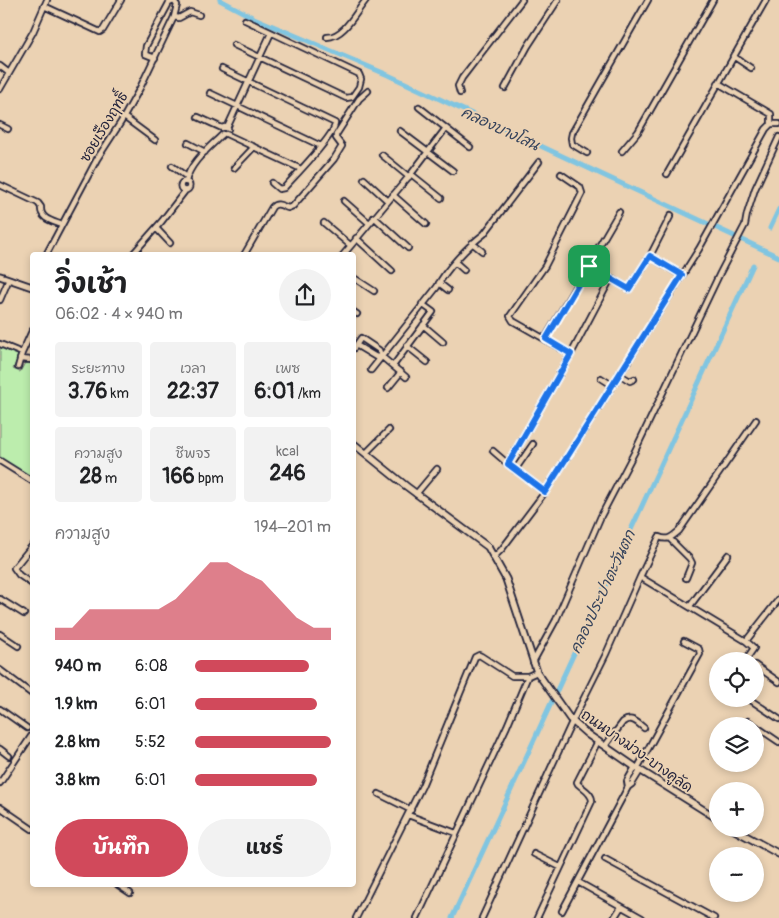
<!DOCTYPE html>
<html lang="th">
<head>
<meta charset="utf-8">
<style>
	:root { --surface:#fff; --page:#f2f2f2; --text:#202124; --muted:#757577; --accent:#d1495b }
	body { margin:0; font-family:Pangolin,"Playpen Sans Thai",sans-serif; background:var(--page); color:var(--text); height:100vh; display:flex; flex-direction:column; font-size:19px; white-space:nowrap }
	* { box-sizing:border-box; margin:0 }
	p { font-size:16px; color:var(--muted) }
	.icon { flex:none; width:28px; height:28px; fill:none; stroke:currentColor; stroke-width:2; stroke-linecap:round; stroke-linejoin:round }
	.map { position:relative; flex:1; overflow:hidden }
	.drawer { position:absolute; left:30px; top:252px; width:326px; height:635px; display:flex; flex-direction:column; background:var(--surface); border-radius:5px; box-shadow:0 2px 8px #0003 }
	.drawer>* { flex:none }
	.controls { position:absolute; left:709px; top:652px; display:grid; gap:10px }
	.controls a { display:grid; place-items:center; width:55px; height:55px; border-radius:50%; background:var(--surface); box-shadow:0 2px 8px #0003; font-size:25px }
	.pin { position:absolute; display:grid; place-items:center; width:42px; height:42px; color:#fff; margin:-21px; border-radius:10px; box-shadow:0 2px 8px #0006 }
	.round { display:grid; place-items:center; flex:none; width:52px; height:52px; border-radius:26px; background:var(--page) }
	.head { display:flex; align-items:center; justify-content:space-between; height:85px; padding:0 25px }
	h1 { font-size:28px; font-weight:700; line-height:38px }
	.metrics { display:grid; grid-template-columns:repeat(3,1fr); gap:8px; height:85px; padding:5px 25px }
	.metrics div { display:grid; align-content:center; border-radius:5px; background:var(--page); text-align:center }
	.metrics b { font-size:21px; font-weight:700 }
	.metrics small { font-size:14px; font-weight:400 }
	.metrics p { font-size:14px }
	.chart { height:140px; padding:10px 25px }
	.chart p { display:flex; justify-content:space-between }
	.chart svg { width:100%; height:90px; margin-top:5px; fill:var(--accent); opacity:.7 }
	.primary-button { display:flex; gap:10px; margin-top:auto; padding:10px 25px }
	.primary-button a { flex:1; height:58px; border-radius:30px; background:var(--accent); color:#fff; font-size:20px; font-weight:700; line-height:58px; text-align:center }
	.primary-button a+a { background:var(--page); color:var(--text) }
	ul { padding:0 25px; list-style:none; font-size:16px }
	li { display:grid; grid-template-columns:80px 60px 1fr; align-items:center; height:38px }
	li i { height:12px; border-radius:6px; background:var(--accent) }
	.map>svg:first-child { display:block }
	.green { fill:#bcedad; stroke:#6f8874 }
	.lines { fill:none; stroke-linecap:round; stroke-linejoin:round }
	.canal { stroke:#80c5e1; stroke-width:5 }
	.minor-casing { stroke:#22223b; stroke-width:8 }
	.tertiary-casing { stroke:#22223b; stroke-width:9 }
	.minor { stroke:#ebd2b3; stroke-width:4.5 }
	.tertiary { stroke:#ebd2b3; stroke-width:5.5 }
	.route-casing { stroke:#fff; stroke-width:10 }
	.route { stroke:#1a73e8; stroke-width:6 }
	.labels { text-anchor:middle; dominant-baseline:central; stroke-width:4; stroke-linejoin:round; paint-order:stroke }
	.street-label { font-size:14px; fill:#22223b; stroke:#ebd2b3 }
	.water-label { font-size:15px; font-style:italic; fill:#35435c; stroke:#ebd2b3 }
</style>
</head>
<body>
<div class="map">
<svg width="779" height="918" viewBox="0 0 779 918">
	<rect width="100%" height="100%" fill="#ebd2b3"/>
	<filter id="ink" filterUnits="userSpaceOnUse"><feTurbulence type="fractalNoise" baseFrequency=".02" numOctaves="2"/><feDisplacementMap in="SourceGraphic" scale="10" xChannelSelector="R" yChannelSelector="G"/><feConvolveMatrix kernelMatrix="1 2 1 2 8 2 1 2 1" color-interpolation-filters="sRGB"/></filter>
	<g filter="url(#ink)">
		<!-- green -->
		<path class="green" d="M0,347L19,355L13,369L20,372L25,363H32V477L0,458Z"/>
		<g class="lines">
			<!-- canal -->
			<path class="canal" d="M220,0L254,18L388,75L779,257
				M770,228L779,209
				M452,918L753,265"/>
			<!-- minor casing -->
			<g class="minor-casing">
				<path id="minor" d="M44,6L100,32L103,30L121,0
					M174,17L179,18L190,12L199,15
					M327,37C344,37 356,12 366,0
					M234,45L346,98L352,97L359,87L361,79L359,74L245,20
					M733,56L751,68
					M0,66L9,73
					M222,69L335,123C336,134 294,177 284,188L279,189L272,183
					M718,83L771,114V124
					M505,88L528,46L558,0
					M0,89L33,32L47,0
					M210,93L321,146
					M460,93L458,86L462,78L522,0
					M419,107L470,147
					M124,117L155,140
					M198,117L222,128L225,127L228,129
					M0,125L8,129
					M227,128L271,33
					M400,131L453,171
					M226,134L301,169
					M188,143L205,152
					M622,151L638,132L713,0
					M587,153L572,144L571,138L572,133L648,0
					M382,155L409,177
					M172,166L187,177
					M234,168L254,147
					M411,174L441,198
					M561,174L580,187L582,193L545,266L510,316L513,321L571,354
					M667,174L766,0
					M364,179L388,201
					M180.5 186a4.5 4.5 0 1 1 9 0a4.5 4.5 0 1 1-9 0Z
					M186,182C189,163 210,147 223,134
					M0,185L38,203L41,207C40,219 52,221 62,225
					M393,195L426,224
					M344,201L369,223
					M671,215L650,256L681,275
					M374,217L408,248
					M324,223L350,245
					M156,228L170,243
					M356,238L392,271
					M472,243L482,251
					M46,255L97,159L121,122L140,88L174,17L177,5L174,1L169,3L146,46L145,54L155,58
					M132,255L162,221L185,191
					M244,255L272,207C277,202 282,206 288,208L293,206L334,159L342,146L336,138V135L359,99L368,91
					M343,255L411,174L446,128
					M455,262L464,270
					M589,266L629,289L650,256
					M354,278L374,291
					M439,283L448,290
					M0,300L9,279
					M354,312L357,314
					M423,325L443,342
					M545,339L619,212
					M0,344L22,353
					M407,346L427,362
					M354,348L361,338L379,350L381,356L376,357L356,345
					M381,356L406,377
					M20,359L32,360
					M393,366L433,312L422,304
					M18,367L22,353L32,331
					M371,370L437,287C446,269 468,246 484,234L539,162
					M619,374L630,381L634,379
					M601,378L612,385
					M388,388L401,372
					M493,451L508,464L545,492
					M366,453L389,430
					M0,461L32,481
					M508,464L571,354L610,280
					M515,470L533,444
					M416,494L437,469
					M670,539L690,559L692,563L686,578
					M32,546L14,568L19,575L32,584
					M494,557L502,549L545,492L699,249L766,129L771,124H779
					M640,577L659,537C668,541 672,537 679,531L756,420
					M0,599L24,614
					M690,606L728,555
					M0,634L18,646
					M746,641L779,599
					M533,662L556,620L601,516L634,453L720,273L745,225L747,214L755,189L779,137
					M755,665L779,682
					M0,670L32,694
					M749,699L779,719
					M0,709L27,728
					M748,721L779,742
					M605,746L623,722C631,716 637,722 644,728
					M0,749L9,756
					M637,769L700,654L699,649L684,641
					M0,783L32,735
					M628,787L627,781L635,767
					M379,794L411,810
					M0,807L32,829
					M408,815L456,833
					M534,854L560,867
					M605,859L714,918
					M578,882L642,918
					M118,885L130,893
					M562,911L628,787L632,784L640,771
					M356,918L422,786L475,657L479,655L481,656L512,676H528
					M417,918L507,726L528,676L537,672
					M482,918L572,722L606,654L640,577L746,641L754,648L745,661
					M537,918L592,801C592,793 583,789 578,784L577,782L598,741
					M614,918L621,907"/>
			</g>
			<!-- tertiary casing -->
			<g class="tertiary-casing">
				<path id="tertiary" d="M0,276L32,287
					M354,444L406,486L488,547L506,579L537,672L570,719L587,734L635,767L718,819
					M733,829L779,854"/>
			</g>
			<!-- minor -->
			<use href="#minor" class="minor"/>
			<!-- tertiary -->
			<use href="#tertiary" class="tertiary"/>
		</g>
	</g>
	<g class="lines" filter="url(#ink)">
		<!-- route casing -->
		<g class="route-casing">
			<path id="route" d="M650,256L682,275L545,492L508,464L571,354L546,339L589,266L629,289Z"/>
		</g>
		<!-- route -->
		<use href="#route" class="route"/>
	</g>
	<g class="labels">
		<!-- street labels -->
		<g class="street-label">
			<text transform="translate(104 127) rotate(-59)">ซอยเรืองฤทธิ์</text>
			<text transform="translate(637 751) rotate(35)">ถนนบางม่วง-บางคูลัด</text>
		</g>
		<!-- water labels -->
		<g class="water-label">
			<text transform="translate(500 129) rotate(25)">คลองบางโสน</text>
			<text transform="translate(603 592) rotate(-65)">คลองประปาตะวันตก</text>
		</g>
	</g>
</svg>
<div class="controls">
<a><svg class="icon" aria-label="locate" viewBox="0 0 24 24"><circle cx="12" cy="12" r="6"/><path d="M12 2v4M12 18v4M2 12h4M18 12h4"/></svg></a>
<a><svg class="icon" aria-label="layers" viewBox="0 0 24 24"><path d="M12 4l9 5-9 5-9-5zM3 14l9 5 9-5"/></svg></a>
<a>+</a>
<a>−</a>
</div>
<div class="pin" style="left:589px;top:266px;background:#1e9e55"><svg class="icon" aria-label="arrive" viewBox="0 0 24 24"><path d="M6 21V4h12l-3 4 3 4H6"/></svg></div>
<section class="drawer">
<div class="head"><div><h1>วิ่งเช้า</h1><p>06:02 · 4 × 940 m</p></div><a class="round"><svg class="icon" aria-label="share" viewBox="0 0 24 24"><path d="M12 15V3M7 8l5-5 5 5M5 13v7h14v-7"/></svg></a></div>
<div class="metrics">
<div><p>ระยะทาง</p><b>3.76<small> km</small></b></div>
<div><p>เวลา</p><b>22:37</b></div>
<div><p>เพซ</p><b>6:01<small> /km</small></b></div>
</div>
<div class="metrics">
<div><p>ความสูง</p><b>28<small> m</small></b></div>
<div><p>ชีพจร</p><b>166<small> bpm</small></b></div>
<div><p>kcal</p><b>246</b></div>
</div>
<div class="chart"><p><span>ความสูง</span>194–201 m</p>
<svg viewBox="0 0 160 44" preserveAspectRatio="none"><path d="M0 44V38L10 38L20 29L30 29L40 29L50 29L60 29L70 24L80 15L90 6L100 6L110 11L120 15L130 24L140 33L150 38L160 38V44z"/></svg>
</div>
<ul>
<li><b>940 m</b>6:08<i style="width:84%"></i></li>
<li><b>1.9 km</b>6:01<i style="width:90%"></i></li>
<li><b>2.8 km</b>5:52<i style="width:100%"></i></li>
<li><b>3.8 km</b>6:01<i style="width:90%"></i></li>
</ul>
<div class="primary-button"><a>บันทึก</a><a>แชร์</a></div>
</section>
</div>
</body>
</html>
